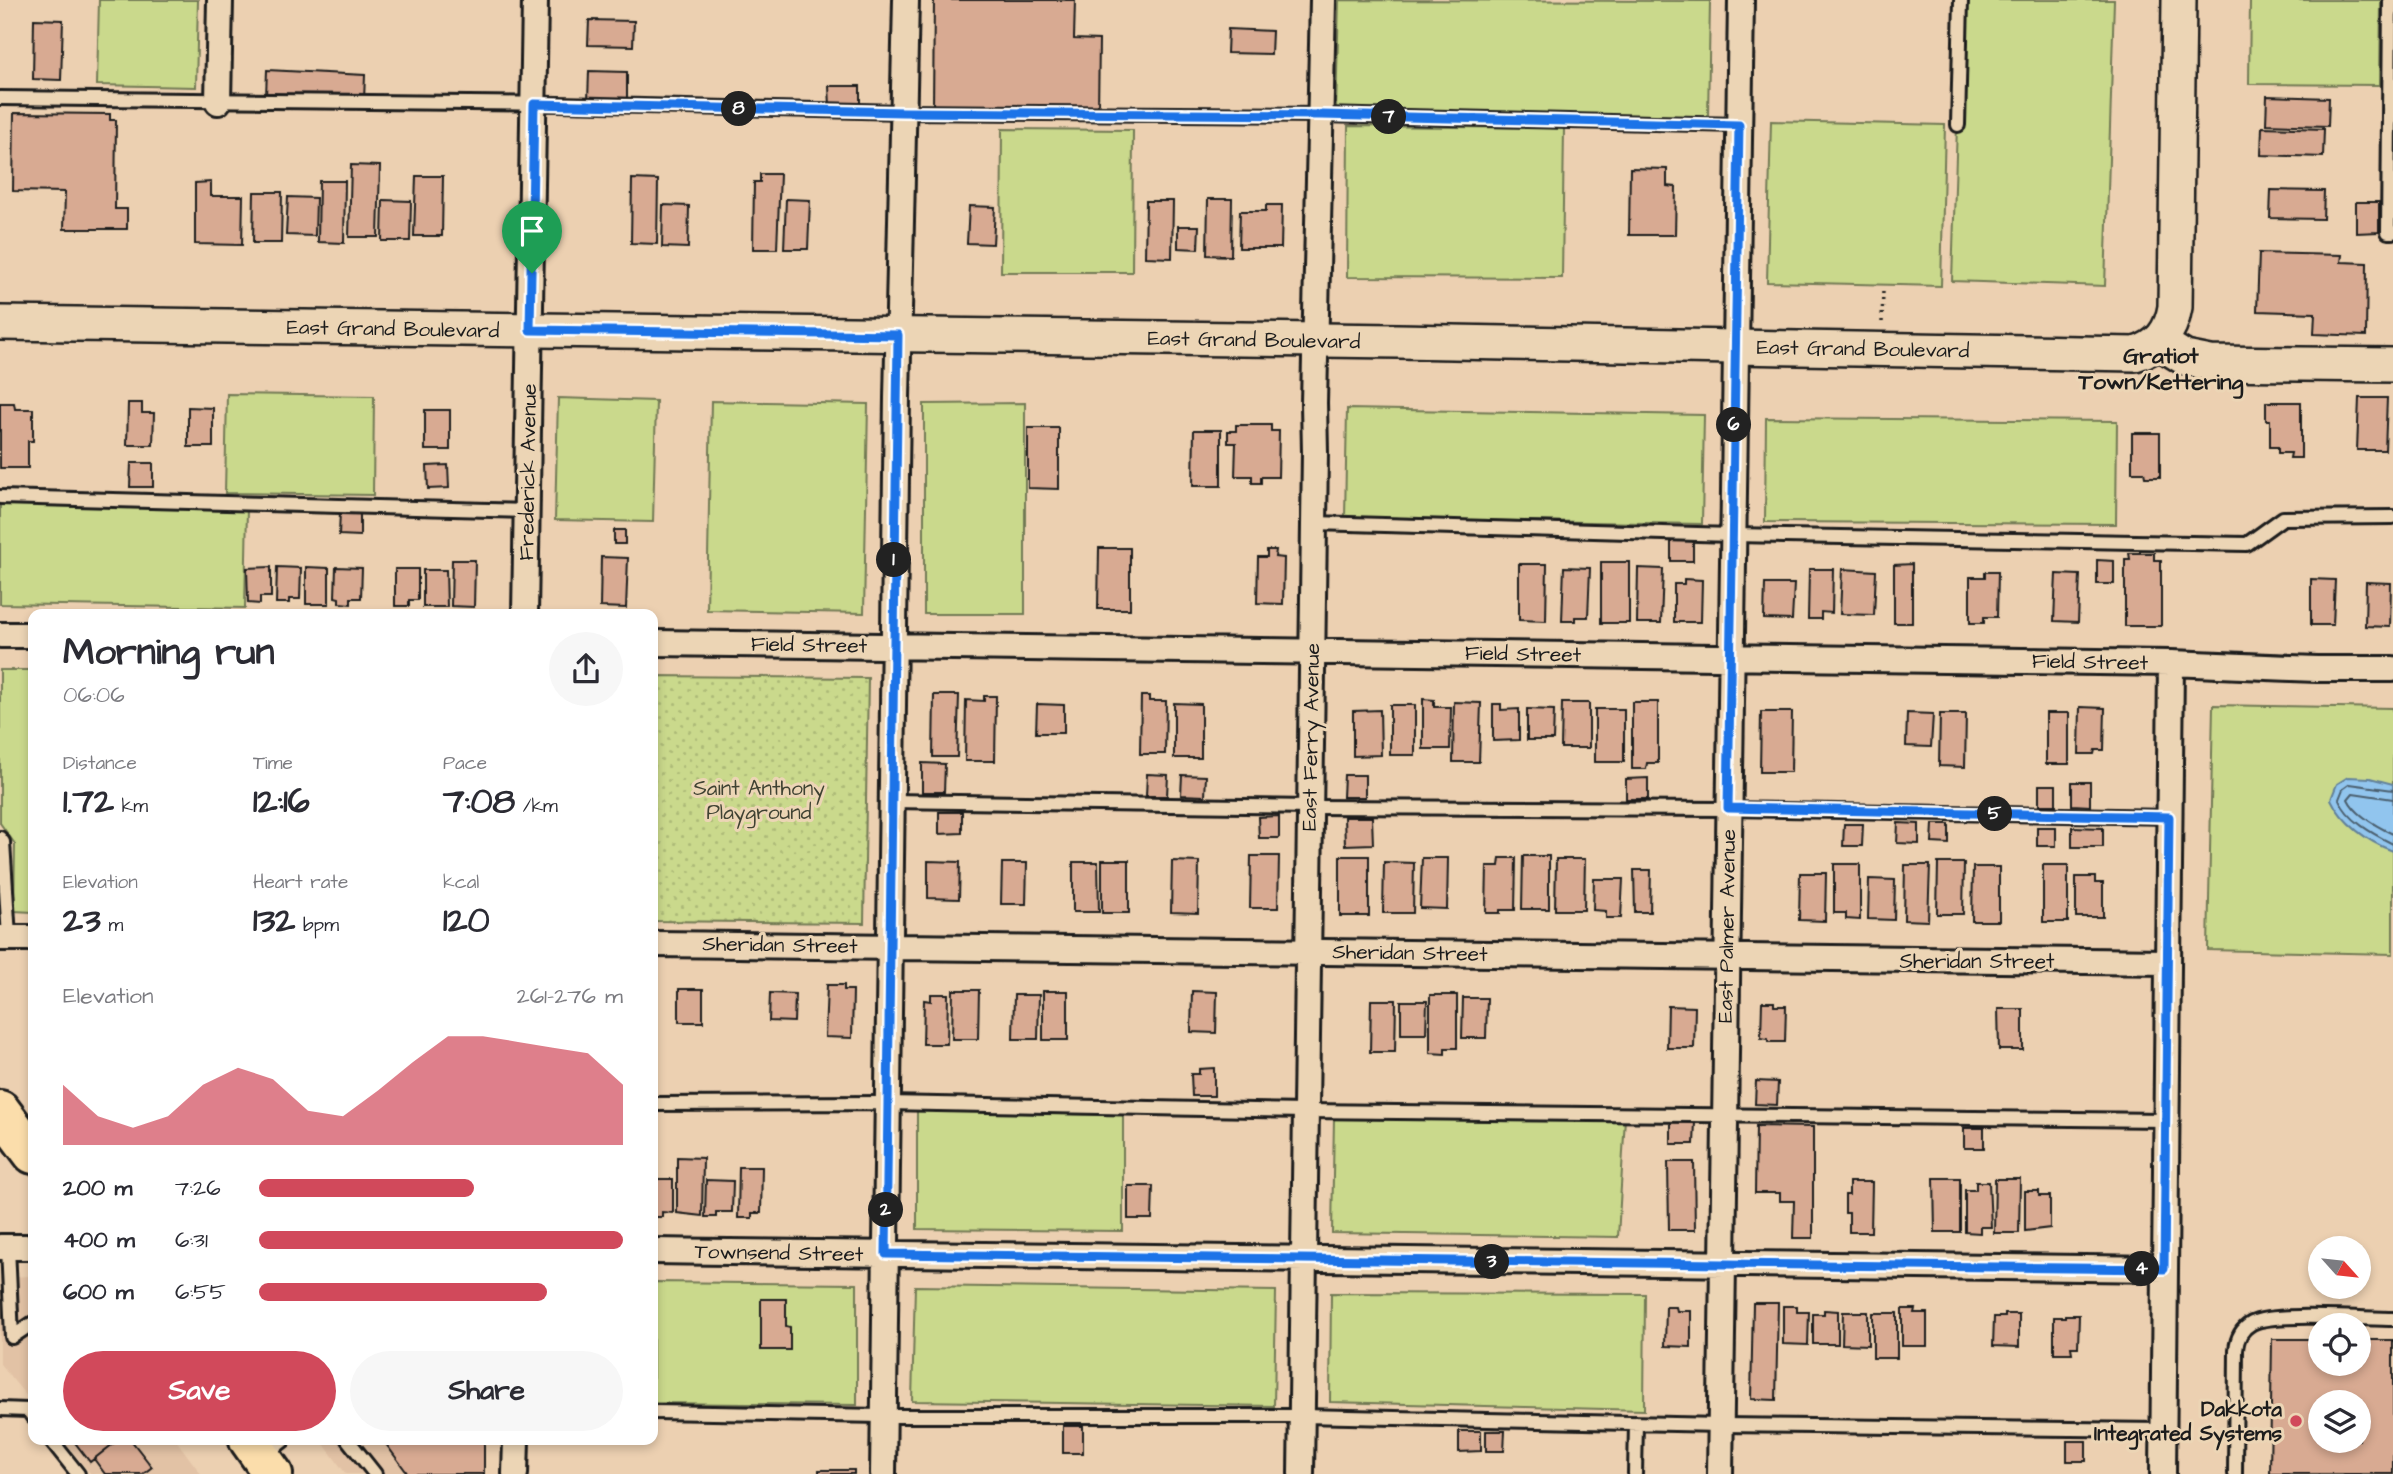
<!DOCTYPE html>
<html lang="en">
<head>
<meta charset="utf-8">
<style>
	:root { --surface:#fff; --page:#f7f7f7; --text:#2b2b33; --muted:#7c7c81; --accent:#d1495b }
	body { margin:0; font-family:"Architects Daughter",sans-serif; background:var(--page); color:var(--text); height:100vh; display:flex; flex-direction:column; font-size:26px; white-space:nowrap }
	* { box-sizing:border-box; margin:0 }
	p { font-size:23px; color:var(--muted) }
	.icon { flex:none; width:38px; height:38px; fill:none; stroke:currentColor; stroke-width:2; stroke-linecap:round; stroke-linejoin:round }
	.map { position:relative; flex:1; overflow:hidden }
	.panel { position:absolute; left:28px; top:609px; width:630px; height:836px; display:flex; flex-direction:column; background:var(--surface); border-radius:14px; box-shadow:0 4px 10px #0003 }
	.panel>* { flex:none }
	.needle { width:46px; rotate:117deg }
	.controls { position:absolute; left:2308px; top:1236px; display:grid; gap:14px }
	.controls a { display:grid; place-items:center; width:63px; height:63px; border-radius:50%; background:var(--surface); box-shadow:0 4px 10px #0003; font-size:35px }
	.pin { position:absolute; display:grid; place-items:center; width:60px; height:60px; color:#fff; margin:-72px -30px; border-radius:50% 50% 50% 0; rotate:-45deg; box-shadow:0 0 7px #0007 }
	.pin .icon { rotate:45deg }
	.km { position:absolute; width:35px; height:35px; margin:-18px; border-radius:50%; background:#222; color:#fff; font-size:19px; line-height:35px; text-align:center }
	.round { display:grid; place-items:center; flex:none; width:74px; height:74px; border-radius:37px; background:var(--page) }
	.head { display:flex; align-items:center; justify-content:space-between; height:119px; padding:0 35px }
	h1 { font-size:38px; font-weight:700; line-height:52px }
	.figures { display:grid; grid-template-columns:repeat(3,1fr); gap:10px; height:119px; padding:7px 35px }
	.figures div { display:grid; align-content:center }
	.figures b { font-size:35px; font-weight:700 }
	.figures small { font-size:19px; font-weight:400 }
	.figures p { font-size:19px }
	.chart { height:196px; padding:14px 35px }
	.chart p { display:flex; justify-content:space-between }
	.chart svg { width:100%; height:126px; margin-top:7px; fill:var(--accent); opacity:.7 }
	.primary-button { display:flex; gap:14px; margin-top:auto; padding:14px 35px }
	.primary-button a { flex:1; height:80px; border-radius:42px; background:var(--accent); color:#fff; font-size:28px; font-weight:700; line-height:80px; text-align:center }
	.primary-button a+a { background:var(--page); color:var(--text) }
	ul { padding:0 35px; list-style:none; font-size:23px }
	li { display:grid; grid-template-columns:112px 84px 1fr; align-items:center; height:52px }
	li i { height:18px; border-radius:9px; background:var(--accent) }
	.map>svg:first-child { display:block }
	.built { fill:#e2c2a5 }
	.grass { fill:#cad98c; stroke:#737a54; stroke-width:2 }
	.park { fill:url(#park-dots); stroke:#737a54; stroke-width:2 }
	.water { fill:#91c5ee; stroke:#62819a; stroke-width:2 }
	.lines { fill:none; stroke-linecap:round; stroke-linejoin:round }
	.shore { stroke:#4b6070; stroke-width:2 }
	.building { fill:#d8aa92; stroke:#1c1c1c; stroke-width:2; fill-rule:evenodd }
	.lane-casing { stroke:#1c1c1c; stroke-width:18 }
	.street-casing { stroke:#1c1c1c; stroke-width:30 }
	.secondary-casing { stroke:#1c1c1c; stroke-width:38 }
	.primary-casing { stroke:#1c1c1c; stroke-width:44 }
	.path { stroke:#1c1c1c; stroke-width:3.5; stroke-dasharray:2 5; stroke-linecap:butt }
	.lane { stroke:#ecd5b5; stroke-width:12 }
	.street { stroke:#ecd5b5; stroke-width:24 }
	.secondary { stroke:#ecd5b5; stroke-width:33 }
	.primary { stroke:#fbddab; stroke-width:38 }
	.route-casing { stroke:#fff; stroke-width:14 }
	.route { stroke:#1a73e8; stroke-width:9 }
	.poi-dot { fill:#d1495b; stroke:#ecd5b5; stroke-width:2.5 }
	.labels { text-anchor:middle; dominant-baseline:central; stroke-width:6; stroke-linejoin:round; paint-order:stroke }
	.street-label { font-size:21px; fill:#1c1c1c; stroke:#ecd5b5 }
	.park-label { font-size:21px; fill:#3f4232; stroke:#ecd5b5 }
	.poi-label { font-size:21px; font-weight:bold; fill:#1c1c1c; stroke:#ecd5b5; text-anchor:end }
	.neighbourhood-label { font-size:23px; font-weight:bold; fill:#1c1c1c; stroke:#ecd5b5 }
</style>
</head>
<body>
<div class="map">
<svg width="2393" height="1474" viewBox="0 0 2393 1474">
	<defs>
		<pattern id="park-dots" width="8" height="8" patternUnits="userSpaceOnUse" patternTransform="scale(1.75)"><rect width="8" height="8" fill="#cad98c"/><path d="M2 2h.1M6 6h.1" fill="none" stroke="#adba78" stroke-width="1.8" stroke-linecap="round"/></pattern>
	</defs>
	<rect width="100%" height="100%" fill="#ecd0b1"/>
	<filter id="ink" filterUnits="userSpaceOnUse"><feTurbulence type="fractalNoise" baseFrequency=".0143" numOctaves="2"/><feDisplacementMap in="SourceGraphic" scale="14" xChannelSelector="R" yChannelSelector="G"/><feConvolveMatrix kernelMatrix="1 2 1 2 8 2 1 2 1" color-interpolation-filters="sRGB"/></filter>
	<g filter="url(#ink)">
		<!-- built -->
		<path class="built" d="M33,1276V1404L0,1364V1277Z
			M63,1440H176L201,1474H91Z
			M321,1440H484V1474H346Z"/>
		<!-- grass -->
		<path class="grass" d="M99,0H198L196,87L97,85Z
			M1339,0L1710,1L1708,118L1336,111Z
			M1961,0H2114L2105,286L1952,281Z
			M2250,0H2381L2380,85L2249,84Z
			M1771,121L1945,125L1941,286L1767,282Z
			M1348,126L1564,128L1562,278L1347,277Z
			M1002,129L1133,130L1132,272H1001Z
			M227,394L374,396L373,495L225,493Z
			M558,398L656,401L653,522L555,520Z
			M711,401L868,404L864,613L707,610Z
			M1025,403V614H924V404Z
			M1347,409L1704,415L1702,524L1345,518Z
			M1766,418L2117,421L2116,524L1765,522Z
			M0,503L247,508L245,608L0,604Z
			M0,670H33V912L14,911L15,844L0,823Z
			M2213,705L2393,708V954L2208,950Z
			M917,1110L1123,1113V1231L917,1229Z
			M1334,1118H1625L1618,1237L1332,1233Z
			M653,1282L857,1284V1405L653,1403Z
			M915,1286L1276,1291L1274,1406L912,1401Z
			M1331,1293L1645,1294L1644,1410L1330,1402Z"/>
		<!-- park -->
		<path class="park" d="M653,676L868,678L864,923L653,921Z"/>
		<!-- water -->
		<path class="water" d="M2348,777L2370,778L2393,784V851C2368,842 2342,823 2331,799L2337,784Z"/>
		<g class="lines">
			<!-- shore -->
			<path class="shore" d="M2393,790L2350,784L2343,789L2339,799C2347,820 2373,834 2393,844
				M2393,799L2353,793L2348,799C2355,814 2378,827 2393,834"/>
		</g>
		<!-- building -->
		<path class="building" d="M934,0H1075L1074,39L1099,40L1098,111L933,108Z
			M34,19L63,20L61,80L33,79Z
			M589,20L634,21L633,46L588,45Z
			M1228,29L1272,31L1271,54L1227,53Z
			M267,70L365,75L364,100L266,96Z
			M589,71L627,72V102L588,101Z
			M829,86H860V106H830Z
			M2267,96L2329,98L2328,126L2266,124Z
			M14,113L110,114V120H116L115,209H127V229H64L65,192L13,191Z
			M2262,127L2324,129L2323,157L2261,155Z
			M351,165L380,166L378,237H349Z
			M1630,168L1667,169V186L1676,187L1675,235H1629Z
			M760,174H780L777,249H753L754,182H760Z
			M416,176H443L442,236H414Z
			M632,179L658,180L657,244L631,243Z
			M319,181H345L344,243L318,242Z
			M211,182V196H243L242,245L195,244V183Z
			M2271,190L2324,191L2323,219L2270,218Z
			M254,192H282L281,243H253Z
			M288,197L316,198L315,236L286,235Z
			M786,199L810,200L808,249H784Z
			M1208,199H1232L1231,256L1207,255Z
			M383,200L411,201L410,241H382Z
			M1146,201H1173L1172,258L1145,257Z
			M2356,202H2379V232L2356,233Z
			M663,205L689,206L688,248L662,247Z
			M1266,205H1282L1281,248H1239L1240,211H1266Z
			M969,206L995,207L993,244L967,243Z
			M1178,226H1199L1198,249L1178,248Z
			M2259,253L2342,255L2341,262L2367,263L2366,336L2314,334L2315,313L2257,311Z
			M2359,398H2387L2385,450H2357Z
			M2266,402H2301V458H2290L2291,453H2278V447H2270V420H2266Z
			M0,403H14L15,409H33V441H28V468H0Z
			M128,403H142V413H154L153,445H127Z
			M188,407L213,408V447H188Z
			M425,410H450V450H425Z
			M1236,425H1271V431H1279L1278,477H1261V483H1252V476H1235L1236,443H1228V431H1236Z
			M1028,428H1059V489L1028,488Z
			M1194,430H1221V486H1193Z
			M2132,433H2160V477H2145L2144,472H2132Z
			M131,463H153V487H130Z
			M448,465L449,488L428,489L427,466Z
			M340,511L360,512V536L339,535Z
			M614,530H625V544H614Z
			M1671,541H1693V561H1671Z
			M1099,548H1130V609H1098Z
			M1267,550H1276L1275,557L1284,558L1283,604L1257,603L1258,557H1267Z
			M2129,553H2154V560H2161V626H2125V559H2130Z
			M601,557L628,558L626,608L600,607Z
			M452,560H475L474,607L451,606Z
			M2097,560L2114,561V584H2097Z
			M1601,562H1629V623H1601Z
			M1519,564H1547L1546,621L1519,620Z
			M1912,564V623H1894V565Z
			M271,567V597H260V604L248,603L247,568Z
			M277,567L301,568L300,599H289V603H276Z
			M306,567L329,568V604H306Z
			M336,567L362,568L361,598H351V604L339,603V598L335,597Z
			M1564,567L1590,568L1588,617H1575V621H1562Z
			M1638,568L1663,569L1661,623H1637Z
			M395,569H418V600H409V606H395Z
			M1809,569H1833L1832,613L1821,612V619H1808Z
			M1842,569L1876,571L1874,615L1840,614Z
			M423,570H446L447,607H423Z
			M1985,572H1998L1997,617H1984V623H1970V577H1985Z
			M2056,574L2080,575L2078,622L2054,621Z
			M1684,579L1702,580L1701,622H1674V584H1684Z
			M2311,579L2335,580L2333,625H2311Z
			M2366,582L2391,583L2390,627L2365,626Z
			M1765,584H1794L1792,620L1764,619Z
			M934,695H959L957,757H933Z
			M984,696H996L995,761H965L966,700L984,701Z
			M1141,696H1149V701H1166L1165,754H1140Z
			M1423,699L1434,700V707H1451L1450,749H1423Z
			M1454,702L1481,703L1479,762H1453Z
			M1632,702H1658V763H1647L1646,769H1632Z
			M1174,703L1201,704V758H1174Z
			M1562,703H1589V748H1561Z
			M1037,704L1064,705V733H1036Z
			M1493,704H1501V710L1519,709V740L1493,741Z
			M1390,705H1415V755H1390Z
			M2080,707L2105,708L2104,750H2095L2094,754H2079Z
			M1527,709L1554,710L1553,740H1527Z
			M1595,709H1624V762H1595Z
			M1380,710L1381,755L1353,756V711Z
			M1761,712H1792L1791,772H1760Z
			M1907,713L1933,714L1931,747L1906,746Z
			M2046,713H2069V764H2046Z
			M1940,714H1966L1965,767L1939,766Z
			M922,763L945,764L944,792H922Z
			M1147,774L1168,775L1167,796H1146Z
			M1182,775L1206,776L1205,796L1181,795Z
			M1344,775H1365V797H1343Z
			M1648,778V799H1626V779Z
			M2072,782H2090V806L2072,805Z
			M2039,785H2056V805H2039Z
			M939,812H962V833L939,834Z
			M1279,816V838H1259L1258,817Z
			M1344,817H1372L1373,844L1345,845Z
			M1898,823L1919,824V844L1897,843Z
			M1844,824H1863L1862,846H1843Z
			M1933,824H1949V844L1932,843Z
			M2037,827H2056V846H2037Z
			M2072,827L2103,828V847H2072Z
			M1251,856H1279L1278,908H1250Z
			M1340,856H1369V916H1340Z
			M1523,856H1549V909H1522Z
			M1422,858H1448L1447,909L1420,908Z
			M1500,858H1516L1515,910H1500V913H1486L1487,866H1499Z
			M1556,859H1585L1584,910H1555Z
			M1102,860H1129V913H1102Z
			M928,861L960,862L959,899L928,898Z
			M1172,861L1199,862L1198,913L1171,912Z
			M1073,862H1098L1099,912H1073Z
			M1384,862L1414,863L1413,913H1383Z
			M1002,863H1027L1026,904H1001Z
			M1938,863H1964L1963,914H1937Z
			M1834,864H1860V920L1846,919V913H1834Z
			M1905,865H1930L1928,921L1904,920Z
			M2043,865H2068V922H2043Z
			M1973,867H1999V921H1972Z
			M1634,870H1651L1650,912H1635Z
			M1800,873H1826L1825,921L1799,920Z
			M2076,877H2095V883H2103V917H2076Z
			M1594,879H1623L1621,918H1606V911L1593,910Z
			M1869,879L1895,880L1894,920L1868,919Z
			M827,985H844V990H853L852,1038L825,1037Z
			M679,989H703V1022H679Z
			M953,990H979L978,1039H952Z
			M1043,991H1068V1040H1043Z
			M1192,991L1217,992L1216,1033L1191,1032Z
			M770,993L795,994L794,1022L769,1021Z
			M931,994H948L947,1044H923L924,1000L931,1001Z
			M1014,995H1039L1038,1039H1013Z
			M1430,995H1457V1048H1445V1054L1430,1053Z
			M1463,998H1487L1486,1038H1462Z
			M1371,1000H1396L1395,1052H1370Z
			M1401,1001H1427L1426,1034H1401Z
			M1762,1002H1774V1006H1786L1785,1042H1768V1039L1761,1038Z
			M1668,1006L1695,1007L1694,1048H1667Z
			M1998,1009H2023V1050H1999Z
			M1214,1068V1096H1192L1191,1074H1199V1069Z
			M1756,1081L1778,1082L1777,1105L1755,1104Z
			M1671,1122H1695L1694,1144H1671Z
			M1756,1126L1813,1127V1238H1793L1794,1201H1780V1193H1755Z
			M1964,1128H1984V1148H1964Z
			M677,1157L703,1158L702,1216L677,1213Z
			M1668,1162H1694L1695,1230H1669Z
			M739,1167H762L761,1213H752V1218H738Z
			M1934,1178H1960V1232H1935Z
			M653,1179H673V1213L662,1212V1217H653Z
			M1995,1179H2020L2019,1233H1994Z
			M706,1180L733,1181L732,1212H716V1217H705Z
			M1849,1182H1872L1871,1232H1849V1213H1845V1195H1849Z
			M1976,1182H1989L1991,1227H1980V1233L1965,1232V1190H1976Z
			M1128,1186H1153L1152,1219H1128Z
			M2025,1191H2039V1196H2050V1228L2025,1231Z
			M761,1299H786V1326L790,1327V1350H761Z
			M1753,1303H1778L1776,1400L1751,1399Z
			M1783,1306H1797V1312H1809L1808,1345L1783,1344Z
			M1666,1307H1676L1677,1311H1691V1347L1665,1346Z
			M1902,1309H1915L1914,1313H1927V1346H1902Z
			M1824,1310L1838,1311V1344H1813V1314H1824Z
			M1843,1312H1868V1345L1842,1344Z
			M1873,1313H1897V1358H1873Z
			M2005,1314H2019V1347L1993,1346L1994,1317H2005Z
			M2065,1315H2079L2078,1347H2071L2072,1353H2054V1317H2065Z
			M2272,1339H2320V1363H2359V1340H2393V1474H2270ZM2320,1402H2359V1440H2320Z
			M1063,1426H1083V1453H1063Z
			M1459,1431H1481V1451L1459,1452Z
			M1486,1431H1505L1504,1451H1486Z
			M73,1440H118L90,1462Z
			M118,1440H131L152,1467L143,1474H105L94,1459Z
			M383,1440H484V1474H408Z
			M2067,1441H2086V1461H2067Z
			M819,1470H854V1474H819Z"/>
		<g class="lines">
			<!-- lane casing -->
			<g class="lane-casing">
				<path id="lane" d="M2390,0L2388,232H2393
					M0,98L559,104L903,112L1321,115L1739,125
					M1958,125L1961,0
					M0,497L527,511
					M1314,523L1732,535L2247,544L2283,518L2393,517
					M891,801L1310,807L1728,809L2169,817
					M0,838L3,842L9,937
					M653,1104L887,1103L1306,1111L2166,1120
					M8,1247L12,1337L33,1323
					M0,1409L28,1410L33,1417
					M653,1412L883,1416H1302L1720,1425L2163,1430
					M51,1440L78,1474
					M348,1440L375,1474
					M265,1455L284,1440
					M1635,1474L1636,1423
					M2235,1474L2236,1350C2237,1338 2241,1329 2252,1323C2273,1312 2364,1319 2393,1319"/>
			</g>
			<!-- street casing -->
			<g class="street-casing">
				<path id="street" d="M218,102L220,0
					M525,614L535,0
					M0,635H33
					M653,643L2171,663L2317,669H2393
					M0,938H33
					M653,944C1158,950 1663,959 2167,962
					M0,1247H33
					M653,1251C1157,1257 1661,1265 2164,1269
					M515,1474L516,1440
					M883,1474L897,398L906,0
					M1301,1474L1315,452L1314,403L1323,0
					M1720,1474L1741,0
					M2163,1474L2171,663"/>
			</g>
			<!-- secondary casing -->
			<g class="secondary-casing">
				<path id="secondary" d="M0,323L1398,341L2135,354C2159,347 2171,332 2175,307L2179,0
					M2159,342L2185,358L2210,363L2393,365"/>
			</g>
			<!-- primary casing -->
			<g class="primary-casing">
				<path id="primary" d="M0,1110L33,1154
					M249,1440L273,1474"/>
			</g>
			<!-- path -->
			<path class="path" d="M1882,322L1883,291"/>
			<!-- lane -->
			<use href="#lane" class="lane"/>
			<!-- street -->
			<use href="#street" class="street"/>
			<!-- secondary -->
			<use href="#secondary" class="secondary"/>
			<!-- primary -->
			<use href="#primary" class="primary"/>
		</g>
	</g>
	<g class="lines" filter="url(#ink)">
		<!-- route casing -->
		<g class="route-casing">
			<path id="route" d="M534,104L903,112L1321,115L1739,125L1728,808L2169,817L2164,1269C1738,1266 1312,1258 886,1254L898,335L530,330Z"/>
		</g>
		<!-- route -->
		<use href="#route" class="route"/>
	</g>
	<!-- markers -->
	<circle class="poi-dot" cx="2296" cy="1421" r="7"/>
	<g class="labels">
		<!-- street labels -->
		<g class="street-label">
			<text transform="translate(393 329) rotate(1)">East Grand Boulevard</text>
			<text transform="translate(1254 340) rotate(1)">East Grand Boulevard</text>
			<text transform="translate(1863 349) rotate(1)">East Grand Boulevard</text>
			<text transform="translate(528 472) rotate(-89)">Frederick Avenue</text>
			<text transform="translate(809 645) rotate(1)">Field Street</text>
			<text transform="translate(1523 654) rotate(1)">Field Street</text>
			<text transform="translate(2090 662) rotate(1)">Field Street</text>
			<text transform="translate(1311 737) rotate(-89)">East Ferry Avenue</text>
			<text transform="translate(1727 926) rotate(-89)">East Palmer Avenue</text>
			<text transform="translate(780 945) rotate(1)">Sheridan Street</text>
			<text transform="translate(1410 953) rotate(1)">Sheridan Street</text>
			<text x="1977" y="961">Sheridan Street</text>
			<text transform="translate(779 1253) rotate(1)">Townsend Street</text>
		</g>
		<!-- park labels -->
		<g class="park-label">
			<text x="759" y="788">Saint Anthony<tspan x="759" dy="24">Playground</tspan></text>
		</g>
		<!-- poi labels -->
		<g class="poi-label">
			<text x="2282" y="1409">Dakkota<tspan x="2282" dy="24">Integrated Systems</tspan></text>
		</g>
		<!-- neighbourhood labels -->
		<g class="neighbourhood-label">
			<text x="2161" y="356">Gratiot<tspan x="2161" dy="26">Town/Kettering</tspan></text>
		</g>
	</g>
</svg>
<div class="controls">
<a><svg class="needle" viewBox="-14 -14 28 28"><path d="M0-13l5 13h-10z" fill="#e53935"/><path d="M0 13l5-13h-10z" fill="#7c7c81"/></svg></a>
<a><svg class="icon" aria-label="locate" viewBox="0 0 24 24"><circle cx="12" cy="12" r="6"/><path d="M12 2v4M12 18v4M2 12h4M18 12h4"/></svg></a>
<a><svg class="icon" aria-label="layers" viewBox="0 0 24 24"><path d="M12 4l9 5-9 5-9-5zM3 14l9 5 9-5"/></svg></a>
</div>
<div class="pin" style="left:532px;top:273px;background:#1e9e55"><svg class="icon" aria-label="arrive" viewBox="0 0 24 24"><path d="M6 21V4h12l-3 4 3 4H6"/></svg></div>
<b class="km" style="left:894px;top:560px">1</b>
<b class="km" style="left:886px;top:1210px">2</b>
<b class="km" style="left:1492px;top:1262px">3</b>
<b class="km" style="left:2142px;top:1269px">4</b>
<b class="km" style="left:1995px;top:814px">5</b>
<b class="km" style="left:1734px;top:425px">6</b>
<b class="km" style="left:1389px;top:117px">7</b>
<b class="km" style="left:739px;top:109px">8</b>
<section class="panel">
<div class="head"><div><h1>Morning run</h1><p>06:06</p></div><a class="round"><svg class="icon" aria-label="share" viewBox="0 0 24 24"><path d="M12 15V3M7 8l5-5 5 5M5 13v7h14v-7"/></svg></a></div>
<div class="figures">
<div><p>Distance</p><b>1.72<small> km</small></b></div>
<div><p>Time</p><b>12:16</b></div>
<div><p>Pace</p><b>7:08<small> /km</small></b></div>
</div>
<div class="figures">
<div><p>Elevation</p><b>23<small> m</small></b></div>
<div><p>Heart rate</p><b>132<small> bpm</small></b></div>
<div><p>kcal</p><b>120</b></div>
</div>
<div class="chart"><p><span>Elevation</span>261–276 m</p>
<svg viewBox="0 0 160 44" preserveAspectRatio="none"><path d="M0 44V23L10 34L20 38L30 34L40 23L50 17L60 21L70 32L80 34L90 25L100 15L110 6L120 6L130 8L140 10L150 12L160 23V44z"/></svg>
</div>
<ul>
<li><b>200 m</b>7:26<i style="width:59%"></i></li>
<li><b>400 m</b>6:31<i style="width:100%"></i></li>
<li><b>600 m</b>6:55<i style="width:79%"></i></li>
</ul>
<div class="primary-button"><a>Save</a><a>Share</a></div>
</section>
</div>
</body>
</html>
